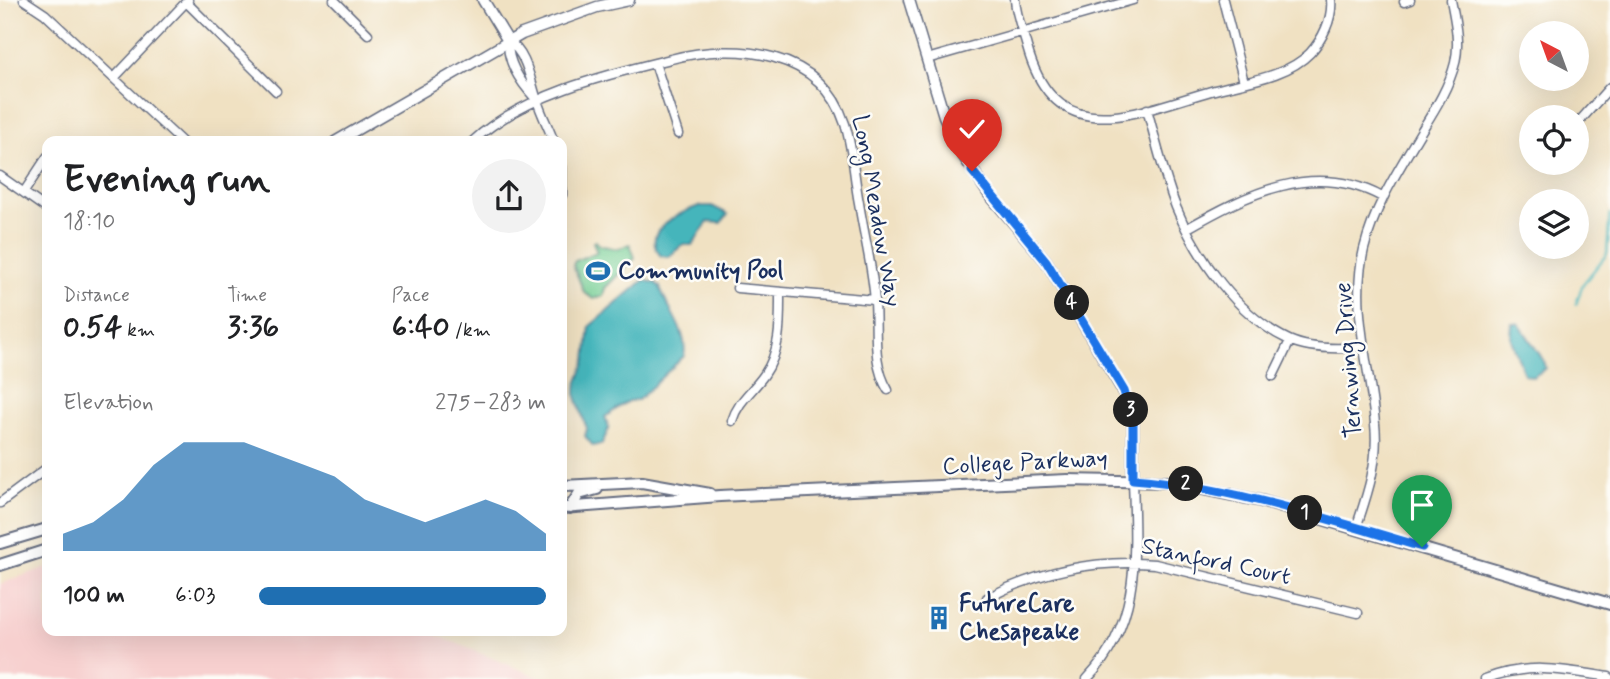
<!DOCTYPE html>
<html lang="en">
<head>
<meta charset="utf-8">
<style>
	:root { --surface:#fff; --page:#f2f2f2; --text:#202124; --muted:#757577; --accent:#1f6fb2 }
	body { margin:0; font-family:Mynerve,sans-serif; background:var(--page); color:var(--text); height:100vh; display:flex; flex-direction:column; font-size:26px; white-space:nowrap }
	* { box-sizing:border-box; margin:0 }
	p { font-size:23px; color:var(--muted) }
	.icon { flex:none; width:38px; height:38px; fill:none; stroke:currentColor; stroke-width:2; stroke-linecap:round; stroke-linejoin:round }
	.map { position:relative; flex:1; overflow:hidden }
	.details { position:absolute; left:42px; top:136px; width:525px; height:500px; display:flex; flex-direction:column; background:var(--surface); border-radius:14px; box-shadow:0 7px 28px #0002 }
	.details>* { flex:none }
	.needle { width:46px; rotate:319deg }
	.fabs { position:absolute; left:1519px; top:21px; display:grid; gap:14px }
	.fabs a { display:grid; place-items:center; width:70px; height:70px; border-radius:50%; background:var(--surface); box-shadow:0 7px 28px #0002; font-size:35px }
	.pin { position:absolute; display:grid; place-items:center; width:60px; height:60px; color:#fff; margin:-72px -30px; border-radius:50% 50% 50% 0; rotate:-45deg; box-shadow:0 0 7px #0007 }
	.pin .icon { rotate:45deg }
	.km { position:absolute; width:35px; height:35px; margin:-18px; border-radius:50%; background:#222; color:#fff; font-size:19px; line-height:35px; text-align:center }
	.round { display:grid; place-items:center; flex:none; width:74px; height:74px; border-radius:37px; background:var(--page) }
	.overview { display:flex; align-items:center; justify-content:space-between; height:119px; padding:0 21px }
	h1 { font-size:38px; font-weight:800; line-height:52px }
	.stats { display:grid; grid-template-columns:repeat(3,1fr); gap:10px; height:119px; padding:7px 21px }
	.stats div { display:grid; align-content:center }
	.stats b { font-size:30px; font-weight:800 }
	.stats small { font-size:19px; font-weight:400 }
	.stats p { font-size:19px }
	.chart { height:196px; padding:14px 21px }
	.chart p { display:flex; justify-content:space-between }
	.chart svg { width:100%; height:126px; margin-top:7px; fill:var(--accent); opacity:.7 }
	ul { padding:0 21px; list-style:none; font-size:23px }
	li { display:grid; grid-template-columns:112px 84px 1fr; align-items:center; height:52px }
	li i { height:18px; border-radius:9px; background:var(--accent) }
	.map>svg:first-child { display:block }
	.built { fill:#f7d0cf }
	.green { fill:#77cf95; stroke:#497f7a; stroke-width:2 }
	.water { fill:#45b5bb; stroke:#30728c; stroke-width:2 }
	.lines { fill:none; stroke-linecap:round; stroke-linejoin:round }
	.stream { stroke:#45b5bb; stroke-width:2.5 }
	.minor-casing { stroke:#666d81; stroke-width:11 }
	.tertiary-casing { stroke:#666d81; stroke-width:13 }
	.secondary-casing { stroke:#666d81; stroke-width:14 }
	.minor { stroke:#fff; stroke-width:8 }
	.tertiary { stroke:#fff; stroke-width:10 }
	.secondary { stroke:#fff; stroke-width:10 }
	.route-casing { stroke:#fff; stroke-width:14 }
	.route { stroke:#1a73e8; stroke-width:9 }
	.labels { text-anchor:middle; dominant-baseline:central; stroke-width:5; stroke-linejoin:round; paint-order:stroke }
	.street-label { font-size:24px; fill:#1b2f5e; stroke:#fdfcf7 }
	.poi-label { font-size:24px; font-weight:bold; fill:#1b2f5e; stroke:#fdfcf7; text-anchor:start }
</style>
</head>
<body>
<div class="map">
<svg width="1610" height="679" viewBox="0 0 1610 679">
	<rect width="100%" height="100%" fill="#fdfcf7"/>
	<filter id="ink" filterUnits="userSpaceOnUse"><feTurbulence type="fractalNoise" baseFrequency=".0143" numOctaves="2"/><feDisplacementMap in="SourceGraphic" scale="14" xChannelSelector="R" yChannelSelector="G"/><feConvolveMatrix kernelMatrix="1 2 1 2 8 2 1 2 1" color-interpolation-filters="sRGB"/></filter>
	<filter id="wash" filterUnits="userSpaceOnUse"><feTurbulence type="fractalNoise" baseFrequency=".00686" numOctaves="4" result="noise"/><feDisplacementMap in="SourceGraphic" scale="28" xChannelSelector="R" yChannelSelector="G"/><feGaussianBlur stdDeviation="1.57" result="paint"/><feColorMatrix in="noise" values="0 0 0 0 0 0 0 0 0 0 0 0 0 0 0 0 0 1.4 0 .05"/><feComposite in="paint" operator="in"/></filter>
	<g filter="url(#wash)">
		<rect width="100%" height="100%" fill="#f0e1c2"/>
		<!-- built -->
		<path class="built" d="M47,567V632H429L543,679H0V584Z"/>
		<!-- green -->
		<path class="green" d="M596,241L598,245L618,249L630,244L635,258L605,288L603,296L593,299L584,292L573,265L575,261L597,252L593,242Z"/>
		<!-- water -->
		<path class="water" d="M699,206H712L728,214L721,223L708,222L692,245H682L669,257L661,256C639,231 679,213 699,206Z
			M644,280L656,283L660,287C667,309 689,333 684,356L638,400L628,401L605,417L609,428L602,444L593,446L585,436L587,429L576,397V387L586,360L590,326Z
			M1512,323L1519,324L1544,361L1546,368L1533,377L1524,374L1511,339Z"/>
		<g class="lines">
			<!-- stream -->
			<path class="stream" d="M1576,304L1583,284L1607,254L1610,214"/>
		</g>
	</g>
	<g filter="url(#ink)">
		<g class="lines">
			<!-- minor casing -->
			<g class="minor-casing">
				<path id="minor" d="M24,0L45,14L182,142
					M334,0L368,34
					M1015,0C1016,15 1023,32 1027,47C1056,152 1134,113 1211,91C1242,82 1286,78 1310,53C1322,40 1333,19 1331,0
					M1223,0L1244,82
					M186,2L276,91
					M1404,2L1410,0
					M508,41C527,53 530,80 537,100C541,114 549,128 554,142
					M508,41C507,62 521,83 535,98
					M927,59L1133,0
					M655,63L678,134
					M115,77L188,0
					M1147,109C1156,142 1164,176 1176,207C1197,258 1238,316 1289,340C1311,350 1340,349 1363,347
					M1577,124L1610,87
					M472,142C522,95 605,75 671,59C736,42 821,50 845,124C853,149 854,177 859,203C864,236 873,269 875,302C877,332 872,364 888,390
					M562,167V195
					M0,176L47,209
					M24,192L47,157
					M1186,229C1247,194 1314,160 1382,197
					M737,288L875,300
					M1273,376L1290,341
					M732,421C738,401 752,392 764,375C781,351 780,322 780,294
					M0,503L47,468
					M1356,528C1368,493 1379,460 1375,424C1370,366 1350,307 1364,249C1375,205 1399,169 1422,130C1435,109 1449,87 1455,63C1460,42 1455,21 1451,0
					M987,598C1041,570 1095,559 1155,564L1358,613
					M1087,679C1142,622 1135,552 1133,479
					M1485,679C1528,662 1565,670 1609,677"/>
			</g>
			<!-- tertiary casing -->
			<g class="tertiary-casing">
				<path id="tertiary" d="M483,0L508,41
					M909,0L944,116L960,151L988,193L1046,261L1123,391L1133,423V479
					M335,142L522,34L597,7L629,0"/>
			</g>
			<!-- secondary casing -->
			<g class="secondary-casing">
				<path id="secondary" d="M562,486L642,482L710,494
					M562,508L720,496L1067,480L1168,482L1261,501L1610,604
					M570,508L579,494L597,489
					M0,543L47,529
					M0,565L47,550"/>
			</g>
			<!-- minor -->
			<use href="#minor" class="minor"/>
			<!-- tertiary -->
			<use href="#tertiary" class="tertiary"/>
			<!-- secondary -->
			<use href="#secondary" class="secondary"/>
		</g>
	</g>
	<g class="lines" filter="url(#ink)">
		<!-- route casing -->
		<g class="route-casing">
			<path id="route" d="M972,171L1046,261L1124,391L1133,423V479C1232,487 1327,519 1422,547"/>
		</g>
		<!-- route -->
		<use href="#route" class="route"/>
	</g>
	<!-- icons -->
	<defs>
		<g id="stadium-bare" transform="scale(1.89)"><path d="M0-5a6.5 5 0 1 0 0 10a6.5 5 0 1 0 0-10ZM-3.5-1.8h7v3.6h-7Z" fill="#1f6fb2" stroke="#fdfcf7" stroke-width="2.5" paint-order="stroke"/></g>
		<g id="building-bare" transform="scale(1.89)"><path d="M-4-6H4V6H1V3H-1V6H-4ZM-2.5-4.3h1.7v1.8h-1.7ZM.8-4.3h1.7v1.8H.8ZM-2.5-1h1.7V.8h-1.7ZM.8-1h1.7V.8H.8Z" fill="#1f6fb2" stroke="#fdfcf7" stroke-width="2.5" paint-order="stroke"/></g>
	</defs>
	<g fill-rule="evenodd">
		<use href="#stadium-bare" x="598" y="271"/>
		<use href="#building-bare" x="939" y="618"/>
	</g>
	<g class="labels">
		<!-- street labels -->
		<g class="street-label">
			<text transform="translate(876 211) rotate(80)">Long Meadow Way</text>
			<text transform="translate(1349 360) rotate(-94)">Ternwing Drive</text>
			<text transform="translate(1025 463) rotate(-3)">College Parkway</text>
			<text transform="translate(1216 562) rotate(12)">Stanford Court</text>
		</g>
		<!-- poi labels -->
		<g class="poi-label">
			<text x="618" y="271">Community Pool</text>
			<text x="959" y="604">FutureCare<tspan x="959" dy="28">Chesapeake</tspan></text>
		</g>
	</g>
</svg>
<div class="fabs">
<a><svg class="needle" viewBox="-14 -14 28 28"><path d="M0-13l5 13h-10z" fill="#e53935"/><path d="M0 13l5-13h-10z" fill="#757577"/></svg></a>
<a><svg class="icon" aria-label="locate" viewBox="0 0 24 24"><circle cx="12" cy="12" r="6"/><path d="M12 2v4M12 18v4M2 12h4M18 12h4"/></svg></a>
<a><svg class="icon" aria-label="layers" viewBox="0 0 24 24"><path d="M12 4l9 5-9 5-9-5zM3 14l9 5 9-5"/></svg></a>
</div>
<div class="pin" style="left:1422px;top:547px;background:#1e9e55"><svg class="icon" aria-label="arrive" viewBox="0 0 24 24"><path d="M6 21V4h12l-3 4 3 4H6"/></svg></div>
<div class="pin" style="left:972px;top:171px;background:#d93025"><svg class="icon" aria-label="check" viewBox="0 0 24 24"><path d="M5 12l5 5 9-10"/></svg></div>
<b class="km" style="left:1305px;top:513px">1</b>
<b class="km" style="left:1186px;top:484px">2</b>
<b class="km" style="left:1131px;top:410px">3</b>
<b class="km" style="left:1072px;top:303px">4</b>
<section class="details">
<div class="overview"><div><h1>Evening run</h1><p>18:10</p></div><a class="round"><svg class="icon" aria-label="share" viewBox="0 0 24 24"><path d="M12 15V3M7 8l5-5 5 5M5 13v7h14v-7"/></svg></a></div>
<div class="stats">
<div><p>Distance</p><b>0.54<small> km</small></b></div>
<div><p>Time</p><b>3:36</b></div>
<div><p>Pace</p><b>6:40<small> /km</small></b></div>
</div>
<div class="chart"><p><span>Elevation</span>275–283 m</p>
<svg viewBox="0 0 160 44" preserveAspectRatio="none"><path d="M0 44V38L10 34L20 26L30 14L40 6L50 6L60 6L70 10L80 14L90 18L100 26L110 30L120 34L130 30L140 26L150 30L160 38V44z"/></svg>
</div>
<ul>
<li><b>100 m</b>6:03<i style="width:100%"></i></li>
</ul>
</section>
</div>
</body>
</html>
